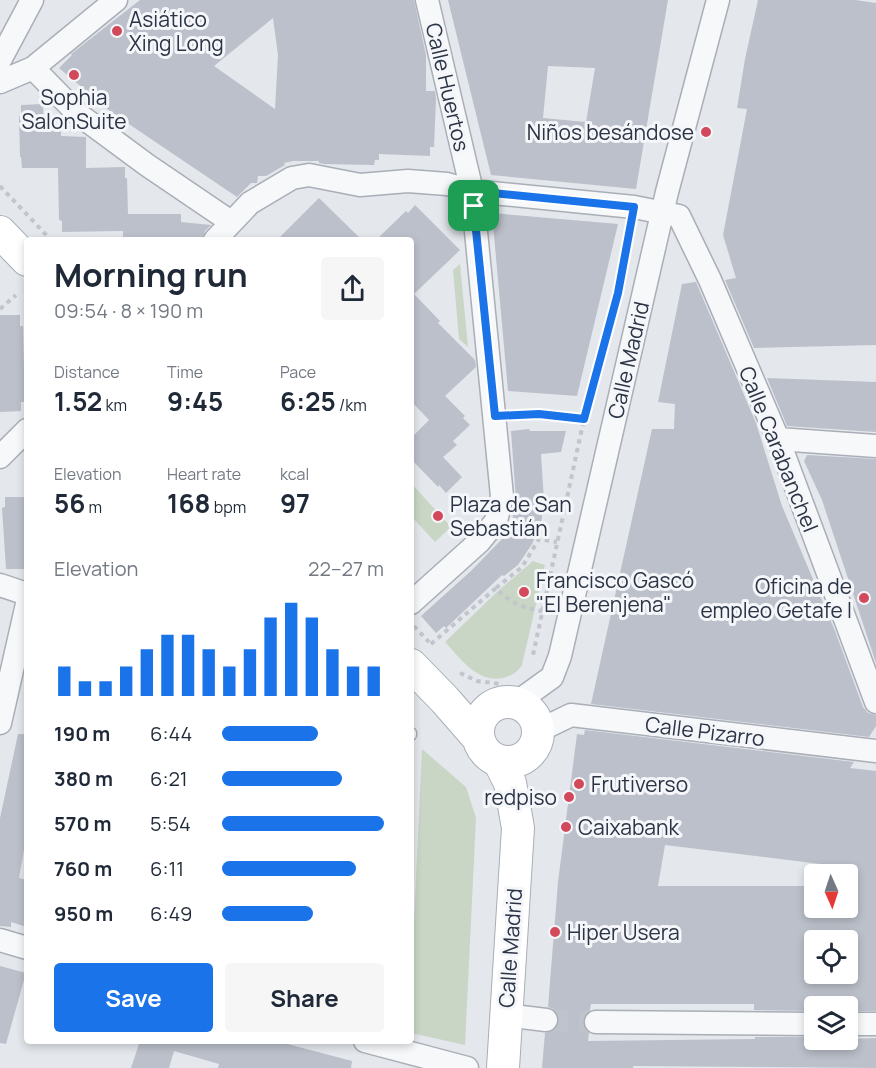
<!DOCTYPE html>
<html lang="en">
<head>
<meta charset="utf-8">
<style>
	:root { --surface:#fff; --page:#f6f6f7; --text:#1f2937; --muted:#747a83; --accent:#1a73e8 }
	body { margin:0; font-family:Manrope,sans-serif; background:var(--page); color:var(--text); height:100vh; display:flex; flex-direction:column; font-size:22px; white-space:nowrap }
	* { box-sizing:border-box; margin:0 }
	p { font-size:20px; color:var(--muted) }
	.icon { flex:none; width:33px; height:33px; fill:none; stroke:currentColor; stroke-width:2; stroke-linecap:round; stroke-linejoin:round }
	.map { position:relative; flex:1; overflow:hidden }
	.sheet { position:absolute; left:24px; top:237px; width:390px; height:807px; display:flex; flex-direction:column; background:var(--surface); border-radius:6px; box-shadow:0 3px 9px #0003 }
	.sheet>* { flex:none }
	.needle { width:39px; rotate:177deg }
	.fabs { position:absolute; left:804px; top:864px; display:grid; gap:12px }
	.fabs a { display:grid; place-items:center; width:54px; height:54px; border-radius:6px; background:var(--surface); box-shadow:0 3px 9px #0003; font-size:30px }
	.pin { position:absolute; display:grid; place-items:center; width:51px; height:51px; color:#fff; margin:-26px; border-radius:12px; box-shadow:0 3px 9px #0006 }
	.round { display:grid; place-items:center; flex:none; width:63px; height:63px; border-radius:6px; background:var(--page) }
	.summary { display:flex; align-items:center; justify-content:space-between; height:102px; padding:0 30px }
	h1 { font-size:33px; font-weight:700; line-height:45px }
	.figures { display:grid; grid-template-columns:repeat(3,1fr); gap:9px; height:102px; padding:6px 30px }
	.figures div { display:grid; align-content:center }
	.figures b { font-size:26px; font-weight:700 }
	.figures small { font-size:16px; font-weight:400 }
	.figures p { font-size:16px }
	.chart { height:168px; padding:12px 30px }
	.chart p { display:flex; justify-content:space-between }
	.chart svg { width:100%; height:108px; margin-top:6px; stroke:var(--accent); stroke-width:6 }
	.cta { display:flex; gap:12px; margin-top:auto; padding:12px 30px }
	.cta a { flex:1; height:69px; border-radius:6px; background:var(--accent); color:#fff; font-size:24px; font-weight:700; line-height:69px; text-align:center }
	.cta a+a { background:var(--page); color:var(--text) }
	ul { padding:0 30px; list-style:none; font-size:20px }
	li { display:grid; grid-template-columns:96px 72px 1fr; align-items:center; height:45px }
	li i { height:15px; border-radius:8px; background:var(--accent) }
	.map>svg:first-child { display:block }
	.green { fill:#c9d6c5 }
	.building { fill:#bbc0ca; fill-rule:evenodd }
	.lines { fill:none; stroke-linecap:round; stroke-linejoin:round }
	.street-tunnel { stroke:#bfc3cb; stroke-width:22; stroke-dasharray:22 11; stroke-linecap:butt }
	.lane-casing { stroke:#a9aeb7; stroke-width:13 }
	.street-casing { stroke:#a9aeb7; stroke-width:25 }
	.secondary-casing { stroke:#a9aeb7; stroke-width:34 }
	.path { stroke:#c2c5cb; stroke-width:4; stroke-dasharray:4.5 4.5; stroke-linecap:butt }
	.lane { stroke:#f7f8fa; stroke-width:10 }
	.street { stroke:#f7f8fa; stroke-width:22 }
	.secondary { stroke:#fff; stroke-width:32 }
	.route-casing { stroke:#fff; stroke-width:12 }
	.route { stroke:#1a73e8; stroke-width:8 }
	.poi-dot { fill:#d1495b; stroke:#f4f6f9; stroke-width:2 }
	.labels { text-anchor:middle; dominant-baseline:central; stroke-width:6; stroke-linejoin:round; paint-order:stroke }
	.poi-label { font-size:21px; fill:#2b3445; stroke:#f4f6f9; text-anchor:start }
	.street-label { font-size:21px; fill:#2b3445; stroke:#f4f6f9 }
</style>
</head>
<body>
<div class="map">
<svg width="876" height="1068" viewBox="0 0 876 1068">
	<rect width="100%" height="100%" fill="#e4e7ec"/>
	<!-- green -->
	<path class="green" d="M460,264L468,347L459,339L453,270Z
		M411,483L451,527L435,542L411,516Z
		M533,561L545,565L522,665C518,672 511,676 503,678C477,683 460,658 445,642L498,591Z
		M422,749L466,787L476,818L465,1045L411,1033V988Z"/>
	<!-- building -->
	<path class="building" d="M140,0H414L426,55V91H435L436,99L434,147H430V156L379,154V160H375L374,165L325,164L319,163V161H293L284,163L285,165L266,176H258L257,183H251L237,197L111,112L59,68L72,55L71,54ZM273,18L278,55L275,109L214,66Z
		M448,0H668L636,189L491,175ZM548,66L595,68L586,122L543,118Z
		M758,0H855L876,3V345L754,348L725,280L736,278L723,235L747,109L737,108L745,59Z
		M43,104L44,131H61V136L86,137V168L125,167V178H127L128,214H181V222L211,225L205,231L202,240H123V231L62,232V221L59,220L58,168H22L21,157H20L19,116H21V105Z
		M319,198L362,240H277Z
		M415,205L460,250L414,294L440,321L438,323L475,360L476,367L445,396L465,416L463,418L470,425L453,441L457,445L443,457L462,477L446,493L439,485L438,487L411,459V438L429,420L411,401V240H376L406,211L408,213Z
		M492,213L618,224L577,396L508,391Z
		M696,282L756,423L782,506L835,631L863,707L868,713L876,715V726L869,737L591,704L652,429H674L675,404L658,402L682,284Z
		M0,315H20V326H23L24,368V402H21V411L0,412Z
		M767,378L876,382V432L787,426Z
		M529,429L530,431H566L561,452L541,454L544,501L541,524L532,544L518,565L504,576L502,575L446,628L444,626L436,633L421,616L472,570L502,539L512,521L516,500L511,431Z
		M807,455L876,459V663L822,500L804,461Z
		M5,497H27V569H6L2,508L5,507Z
		M585,730L854,762L850,768L876,771V1011H848V1006H814V1011L754,1010V1004H591L590,1010L585,1015L583,1021L584,1028L589,1033L588,1041L755,1039V1037H814V1040L876,1038V1068L633,1066V1068H542L545,1033L556,1029L559,1022L558,1014L554,1009L548,1007L558,882L577,734L584,735ZM665,845L853,868V908H814V886H658ZM814,940H848V974H814Z
		M18,734H27V833L19,878L27,880V927L11,922V927L0,926V818Z
		M0,966L26,973L6,1044L0,1043Z
		M140,1041H276L352,1061L351,1068H218L219,1064L174,1051L169,1068H131Z"/>
	<g class="lines">
		<!-- street-tunnel -->
		<path class="street-tunnel" d="M546,1020L596,1022"/>
		<!-- lane casing -->
		<g class="lane-casing">
			<path id="lane" d="M411,733V735"/>
		</g>
		<!-- street casing -->
		<g class="street-casing">
			<path id="street" d="M0,60L32,0
				M33,68L78,114L147,165L231,222
				M0,82L33,68L116,0
				M215,240L250,203L292,178L309,175L360,185L408,181L447,184L472,191L634,207L679,216L710,280L778,439L876,702
				M778,439L876,446
				M0,457L27,430
				M0,585L27,594
				M411,603L480,541L496,521L502,496L472,191L427,0
				M516,703L552,677L560,656L667,192L718,0
				M0,723L27,604
				M538,731L571,715L876,751
				M0,940L27,948
				M505,1015L546,1020
				M596,1022L814,1024
				M848,1024H876
				M365,1041L467,1068"/>
		</g>
		<!-- secondary casing -->
		<g class="secondary-casing">
			<path id="secondary" d="M0,232L27,260
				M411,665L445,700L479,739
				M478 732a30 30 0 1 1 60 0a30 30 0 1 1-60 0Z
				M499,761L510,783L518,828L503,1068"/>
		</g>
		<!-- path -->
		<path class="path" d="M0,186L51,240
			M623,267L631,230
			M0,309L16,295
			M515,415L539,414L584,419L533,655
			M584,419L609,327
			M496,588L522,567L539,539L557,542
			M414,626L429,642
			M431,644L496,588C510,603 523,608 542,611
			M460,673L477,681L501,684"/>
		<!-- lane -->
		<use href="#lane" class="lane"/>
		<!-- street -->
		<use href="#street" class="street"/>
		<!-- secondary -->
		<use href="#secondary" class="secondary"/>
	</g>
	<g class="lines">
		<!-- route casing -->
		<g class="route-casing">
			<path id="route" d="M472,191L634,207L618,293L584,419L539,414L495,416Z"/>
		</g>
		<!-- route -->
		<use href="#route" class="route"/>
	</g>
	<!-- markers -->
	<g class="poi-dot">
		<circle cx="117" cy="31" r="6"/>
		<circle cx="74" cy="75" r="6"/>
		<circle cx="706" cy="132" r="6"/>
		<circle cx="438" cy="516" r="6"/>
		<circle cx="524" cy="592" r="6"/>
		<circle cx="864" cy="598" r="6"/>
		<circle cx="579" cy="784" r="6"/>
		<circle cx="569" cy="797" r="6"/>
		<circle cx="566" cy="827" r="6"/>
		<circle cx="555" cy="932" r="6"/>
	</g>
	<g class="labels">
		<!-- poi labels -->
		<g class="poi-label">
			<text x="129" y="19">Asiático<tspan x="129" dy="24">Xing Long</tspan></text>
			<text x="74" y="97" text-anchor="middle">Sophia<tspan x="74" dy="24">SalonSuite</tspan></text>
			<text x="694" y="132" text-anchor="end">Niños besándose</text>
			<text x="450" y="504">Plaza de San<tspan x="450" dy="24">Sebastián</tspan></text>
			<text x="536" y="580">Francisco Gascó<tspan x="536" dy="24">"El Berenjena"</tspan></text>
			<text x="852" y="586" text-anchor="end">Oficina de<tspan x="852" dy="24">empleo Getafe I</tspan></text>
			<text x="591" y="784">Frutiverso</text>
			<text x="557" y="797" text-anchor="end">redpiso</text>
			<text x="578" y="827">Caixabank</text>
			<text x="567" y="932">Hiper Usera</text>
		</g>
		<!-- street labels -->
		<g class="street-label">
			<text transform="translate(448 87) rotate(77)">Calle Huertos</text>
			<text transform="translate(628 360) rotate(-77)">Calle Madrid</text>
			<text transform="translate(779 449) rotate(68)">Calle Carabanchel</text>
			<text transform="translate(705 731) rotate(7)">Calle Pizarro</text>
			<text transform="translate(510 948) rotate(-86)">Calle Madrid</text>
		</g>
	</g>
</svg>
<div class="fabs">
<a><svg class="needle" viewBox="-14 -14 28 28"><path d="M0-13l5 13h-10z" fill="#e53935"/><path d="M0 13l5-13h-10z" fill="#747a83"/></svg></a>
<a><svg class="icon" aria-label="locate" viewBox="0 0 24 24"><circle cx="12" cy="12" r="6"/><path d="M12 2v4M12 18v4M2 12h4M18 12h4"/></svg></a>
<a><svg class="icon" aria-label="layers" viewBox="0 0 24 24"><path d="M12 4l9 5-9 5-9-5zM3 14l9 5 9-5"/></svg></a>
</div>
<div class="pin" style="left:474px;top:206px;background:#1e9e55"><svg class="icon" aria-label="arrive" viewBox="0 0 24 24"><path d="M6 21V4h12l-3 4 3 4H6"/></svg></div>
<section class="sheet">
<div class="summary"><div><h1>Morning run</h1><p>09:54 · 8 × 190 m</p></div><a class="round"><svg class="icon" aria-label="share" viewBox="0 0 24 24"><path d="M12 15V3M7 8l5-5 5 5M5 13v7h14v-7"/></svg></a></div>
<div class="figures">
<div><p>Distance</p><b>1.52<small> km</small></b></div>
<div><p>Time</p><b>9:45</b></div>
<div><p>Pace</p><b>6:25<small> /km</small></b></div>
</div>
<div class="figures">
<div><p>Elevation</p><b>56<small> m</small></b></div>
<div><p>Heart rate</p><b>168<small> bpm</small></b></div>
<div><p>kcal</p><b>97</b></div>
</div>
<div class="chart"><p><span>Elevation</span>22–27 m</p>
<svg viewBox="0 0 160 44" preserveAspectRatio="none"><path d="M5 44V32M15 44V38M25 44V38M35 44V32M45 44V25M55 44V19M65 44V19M75 44V25M85 44V32M95 44V25M105 44V12M115 44V6M125 44V12M135 44V25M145 44V32M155 44V32"/></svg>
</div>
<ul>
<li><b>190 m</b>6:44<i style="width:59%"></i></li>
<li><b>380 m</b>6:21<i style="width:74%"></i></li>
<li><b>570 m</b>5:54<i style="width:100%"></i></li>
<li><b>760 m</b>6:11<i style="width:83%"></i></li>
<li><b>950 m</b>6:49<i style="width:56%"></i></li>
</ul>
<div class="cta"><a>Save</a><a>Share</a></div>
</section>
</div>
</body>
</html>
